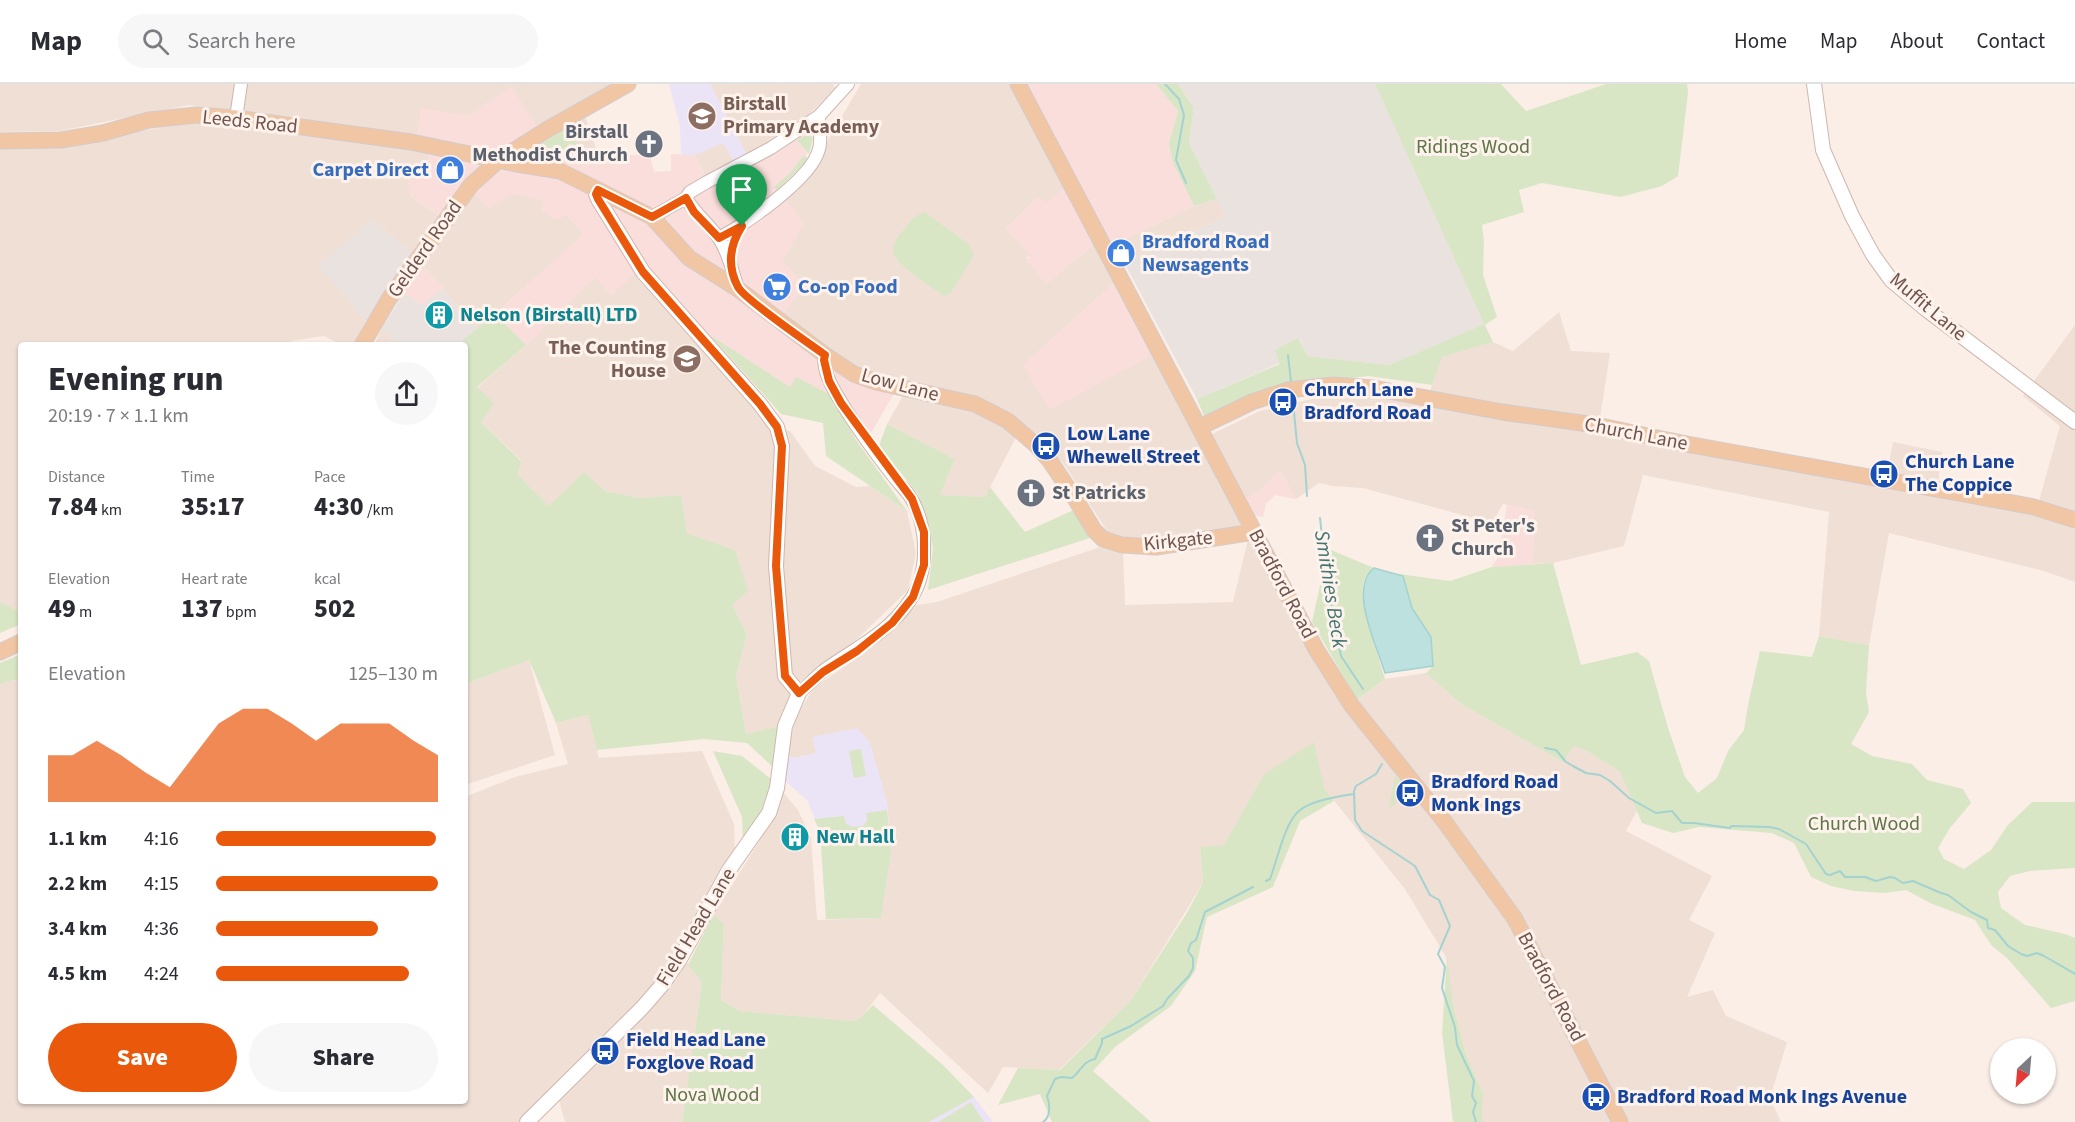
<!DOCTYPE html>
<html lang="en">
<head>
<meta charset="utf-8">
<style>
	:root { --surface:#fff; --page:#f7f7f7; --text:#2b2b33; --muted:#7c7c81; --line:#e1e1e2; --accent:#ea580c }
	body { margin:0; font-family:"Source Sans 3",sans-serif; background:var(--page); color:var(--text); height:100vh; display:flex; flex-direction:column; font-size:22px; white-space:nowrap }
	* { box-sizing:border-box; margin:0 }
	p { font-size:20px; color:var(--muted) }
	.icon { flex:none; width:33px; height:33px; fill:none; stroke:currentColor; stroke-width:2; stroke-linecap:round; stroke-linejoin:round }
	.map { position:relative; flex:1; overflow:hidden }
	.drawer { position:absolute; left:18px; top:258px; width:450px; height:762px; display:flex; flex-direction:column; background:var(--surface); border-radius:6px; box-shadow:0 2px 4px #0004 }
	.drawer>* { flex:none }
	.needle { width:39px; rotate:206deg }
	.fabs { position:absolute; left:1990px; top:954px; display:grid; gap:12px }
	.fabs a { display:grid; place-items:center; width:66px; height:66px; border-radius:50%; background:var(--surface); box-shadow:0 2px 4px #0004; font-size:30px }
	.pin { position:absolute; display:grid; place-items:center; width:51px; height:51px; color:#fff; margin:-62px -26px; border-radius:50% 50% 50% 0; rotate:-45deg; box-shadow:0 0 6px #0007 }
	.pin .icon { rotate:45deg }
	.round { display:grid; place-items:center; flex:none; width:63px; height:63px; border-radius:32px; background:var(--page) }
	.summary { display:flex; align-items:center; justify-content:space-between; height:102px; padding:0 30px }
	h1 { font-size:33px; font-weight:800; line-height:45px }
	.metrics { display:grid; grid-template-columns:repeat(3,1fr); gap:9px; height:102px; padding:6px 30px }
	.metrics div { display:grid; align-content:center }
	.metrics b { font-size:26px; font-weight:800 }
	.metrics small { font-size:16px; font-weight:400 }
	.metrics p { font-size:16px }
	.chart { height:168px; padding:12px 30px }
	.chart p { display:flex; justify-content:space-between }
	.chart svg { width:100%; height:108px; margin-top:6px; fill:var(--accent); opacity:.7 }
	.button { display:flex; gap:12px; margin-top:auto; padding:12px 30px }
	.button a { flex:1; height:69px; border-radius:36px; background:var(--accent); color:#fff; font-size:24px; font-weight:800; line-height:69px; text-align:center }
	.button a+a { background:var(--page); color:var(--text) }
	ul { padding:0 30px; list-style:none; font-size:20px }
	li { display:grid; grid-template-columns:96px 72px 1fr; align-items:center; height:45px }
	li i { height:15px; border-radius:8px; background:var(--accent) }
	header { display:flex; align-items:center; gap:36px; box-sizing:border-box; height:84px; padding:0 30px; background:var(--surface); border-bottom:2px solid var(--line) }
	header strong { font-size:28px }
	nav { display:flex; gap:33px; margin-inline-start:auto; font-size:21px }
	.search { width:420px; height:54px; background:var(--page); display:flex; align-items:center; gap:15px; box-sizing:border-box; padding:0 21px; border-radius:33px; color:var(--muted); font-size:22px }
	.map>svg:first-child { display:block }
	.residential { fill:#f0dfd5 }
	.commercial { fill:#f9dedb }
	.industrial { fill:#eae2df }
	.education { fill:#ebe3f6 }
	.green { fill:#d9e6c6 }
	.water { fill:#bce1df; stroke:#a4d2d0; stroke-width:1.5 }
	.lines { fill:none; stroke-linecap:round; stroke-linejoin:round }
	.stream { stroke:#a4d2d0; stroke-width:2 }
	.tertiary-casing { stroke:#ccb7b0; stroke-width:14 }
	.secondary-casing { stroke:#cfb6ae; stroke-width:16 }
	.primary-casing { stroke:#d4cbca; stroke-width:17 }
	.tertiary { stroke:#fff; stroke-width:12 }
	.secondary { stroke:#fff; stroke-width:14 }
	.primary { stroke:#f1c6a5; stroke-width:15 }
	.route-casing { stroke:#fff; stroke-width:12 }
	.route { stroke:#ea580c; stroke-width:8 }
	.labels { text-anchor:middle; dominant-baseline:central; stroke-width:6; stroke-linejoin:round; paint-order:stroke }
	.education-label { font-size:20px; font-weight:bold; fill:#785e54; stroke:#fdf3ec; text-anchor:start }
	.street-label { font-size:20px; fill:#70534d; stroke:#fdf3ec }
	.worship-label { font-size:20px; font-weight:bold; fill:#5b616d; stroke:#fdf3ec; text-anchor:start }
	.park-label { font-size:20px; fill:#5e7547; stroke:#fdf3ec }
	.shop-label { font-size:20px; font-weight:bold; fill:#366cbe; stroke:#fdf3ec; text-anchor:start }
	.culture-label { font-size:20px; font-weight:bold; fill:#0d838f; stroke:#fdf3ec; text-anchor:start }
	.transit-label { font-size:20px; font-weight:bold; fill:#164399; stroke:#fdf3ec; text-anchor:start }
	.water-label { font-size:21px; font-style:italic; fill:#437472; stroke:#fdf3ec }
</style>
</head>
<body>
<header>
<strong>Map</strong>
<div class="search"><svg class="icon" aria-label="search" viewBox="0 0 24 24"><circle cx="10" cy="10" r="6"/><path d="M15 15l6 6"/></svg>Search here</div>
<nav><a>Home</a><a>Map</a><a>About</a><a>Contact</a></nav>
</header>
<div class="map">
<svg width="2075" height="1038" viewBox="0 0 2075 1038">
	<rect width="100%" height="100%" fill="#faeee6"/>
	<!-- residential -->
	<path class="residential" d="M0,0H614L581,20L596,65L545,56L511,3L467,32L421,25L417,53L189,21L59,47L0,48Z
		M710,0H833L835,4L803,37L748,73Z
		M861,0H1012L1068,101L1048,119L1037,114L1006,145L1032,172L1026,173L1046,200L1095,160L1114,199L1023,281L1155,270L1243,443L1137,456L1109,450L1066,383L1036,349L1023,340L985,413L940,411L955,375L887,340L909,301L858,285L783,233L782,176L804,140L783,115L812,90L825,61Z
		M198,37L431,67L426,83L406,80L410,112L440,132L412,169L373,136L319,181L366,237L352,261H342L324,252L291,257L290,261H21V528L0,518V61L54,62Z
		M723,58L734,78L706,94L695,71Z
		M514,109L545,117L567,131L584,151L477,245L443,204L422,181L474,110L489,125Z
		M1217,115L1226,133L1130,176L1121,157L1194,122Z
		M637,188L772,344L790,347L815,382L856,403L870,402L907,427L916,469L908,506L854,558L798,599L780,642L746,650L736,592L747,550L732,521L735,466L687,449L681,411L640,414L605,407L584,389L549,423L518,391L521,376L481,338L477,304L526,261L596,192Z
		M1559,228L1571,267L1610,269L1600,334L1880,389L1883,380H1889L1893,358L1942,368L1938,398L2039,417L2060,342L2023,312L2075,241V498L2044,487L1889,449L1869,561L1819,552L1829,428L1643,391L1624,462L1553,479L1533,480L1534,427L1503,420L1492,439L1363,404L1332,402L1319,399L1296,415L1280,386L1261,406L1246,414L1212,350L1260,327L1312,315L1366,312L1426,320L1441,273L1493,258L1513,267Z
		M382,244L397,261H374Z
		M1248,456L1347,624L1385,595L1426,589L1461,620L1563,678L1574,662L1587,667L1620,688L1637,727L1626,747L1712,792L1689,836L1715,849L1687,913L1713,906L1726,932L1787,958L1770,1014L1781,1038H1482L1483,1009L1466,970L1453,920L1446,873L1405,805L1324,704L1264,690L1224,762L1200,763L1203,799L1131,916L1059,986L1003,983L988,1009L880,909L865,929L859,935L852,937L740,927L721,916L724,839L713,831L773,736L782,707L798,726L811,754L817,836L881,834L891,769L887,718L816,669L794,674L787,670L797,630L815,603L854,576L916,521L937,518L1103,462L1123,467L1125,521L1233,518Z
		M529,576L555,671L465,701V600Z
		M21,594V1017H465V713L515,693L568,680L556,639L588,631L599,674L702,667L734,740L735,768L720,786L677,866L702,898L682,1038H565L555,1002L518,1038H0V600Z"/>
	<!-- commercial -->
	<path class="commercial" d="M1026,0H1156L1178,27L1169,59L1173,79L1194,122L1121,157L1130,176L1111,184L1155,270L1049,326L1023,281L1114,199L1095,160L1046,200L1026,176L1031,171L1006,145L1037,114L1048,118L1076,94Z
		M511,3L546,55L630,71H650L654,88L671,87V70L695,71L709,102L811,43L809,65L804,77L777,106L805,140L782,176L805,200L777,241L896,306L871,349L845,318L797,294L790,303L697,243L645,180L611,212L595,193L526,261L495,230L583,150L567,131L557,136L541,127L544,117L514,110L489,125L465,102L440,132L410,112L405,80L427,83L431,67L417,53L421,24L467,32Z
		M422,181L443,204L422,221L404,209Z
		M1280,385L1296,415L1275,411L1266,420L1263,433L1254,431L1246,414L1261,406Z
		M1507,421L1534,427L1533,480L1492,483L1498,473Z"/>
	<!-- industrial -->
	<path class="industrial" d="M1178,0H1375L1484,240L1389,281L1308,272L1299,255L1280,279L1197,315L1125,180L1130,176L1226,133L1189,59L1194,24Z
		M373,136L412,169L366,237L318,181Z
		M443,204L477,245L463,257L467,262L465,264V261H397L382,244L404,209L422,221Z"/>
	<!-- education -->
	<path class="education" d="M669,0H710L748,73L734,78L723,59L695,71H681L680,42Z
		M857,644L870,658L887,718L891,769L881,834L826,835L820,747L807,716L782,694L787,670L794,674L816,669L812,653Z
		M974,1013L993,1038H929Z"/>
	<!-- green -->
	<path class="green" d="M1156,0H1178L1194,24L1189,59L1217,115L1194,122L1173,79L1169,59L1178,27Z
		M1375,0H1501L1526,27L1606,0H1687L1688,9L1678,92L1662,102L1621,113L1542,99L1519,106L1524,128L1482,141L1484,157L1483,191L1497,233L1485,241L1493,258L1442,273L1432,301L1368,292L1267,305L1204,332L1197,315L1280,280L1275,266L1298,254L1308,272L1389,281L1484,240Z
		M569,42L578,63L569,59L557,79L527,73L526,70Z
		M809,49L813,54L809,70L797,56Z
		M803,72L808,74L806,78L777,106L774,103L791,88Z
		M925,128L968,160L974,171L950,210L945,212C933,204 897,182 894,170C891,162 896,155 901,149C909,139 913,132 925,128Z
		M495,230L526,261L477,303L494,319L481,338L521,377L518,391L549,422L584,388L605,407L640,414L681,411L687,449L735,466L748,507L732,521L747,550L736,592L746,650L780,642L776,686L747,659L704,655L597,666L588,631L556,639L529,576L465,600V264L467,262L462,257Z
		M710,251L790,303L796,293L831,311L856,356L907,427L826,372L823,339L781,330Z
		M887,340L955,375L940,411L985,413L990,403L1025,448L1076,425L1093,453L928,506L933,464L918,410L879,362Z
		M1319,461L1374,484C1368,489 1363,495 1363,503C1361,528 1378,570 1385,595L1357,616L1312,538L1321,497Z
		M1553,479L1581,581L1637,568L1649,577L1668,644L1685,693L1698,709L1717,694L1728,667L1744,646L1748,621L1760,567L1812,573L1819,552L1869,561L1866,608L1869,628L1851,660L1872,672L1912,680L1927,696L1963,705L1971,719L1950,744L1938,764L1944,775L1964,785L1991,766L2007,742L2032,718H2075V784L2030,787L2010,792L1998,808L2001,824L2025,841L2065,850L2075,854V917L2051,924L2007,874L1991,861L1975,836L1930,819L1906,806L1884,809L1854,807L1831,802L1811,793L1794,759L1772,749L1699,743L1673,749L1642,739L1620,688L1587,667L1574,662L1563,678L1461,620L1426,589L1433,582L1431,553L1412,524L1403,493L1392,489L1450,497L1492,483Z
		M0,518L21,528V540L0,549Z
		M21,570V594L0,600V579Z
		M1314,658L1324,704L1334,717L1300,737L1273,803L1207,833L1195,887L1171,922L1115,963L1093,987L1151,1038H1052L1040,1010L998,1021L1018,984L1060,986L1131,916L1188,827L1203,799L1200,763L1224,761L1264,690Z
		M861,665L866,692L854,694L849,667Z
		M713,667L742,672L776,699L765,728L743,763L742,733Z
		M1395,691L1408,708L1389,725Z
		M887,726L891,769L881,834L826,835L820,747L814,735L844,732L846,740L852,743L863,742L867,737L866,729Z
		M713,831L724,839L721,916L740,927L852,937L859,935L873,921L943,981L974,1013L929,1038H682L702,898L688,881Z
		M1447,873L1453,920L1466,970L1483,1009L1482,1038H1453L1442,949Z
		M971,1018L984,1038H938Z"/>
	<!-- water -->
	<path class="water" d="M1374,484L1403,492L1412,524L1431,553L1433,582L1385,589C1377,563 1348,504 1374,484Z"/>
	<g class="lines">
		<!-- stream -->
		<path class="stream" d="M1165,0L1179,15L1184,31L1176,76L1186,99
			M1288,271L1291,298
			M1293,318L1297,359L1305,381L1307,412
			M1320,434L1327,499L1341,572L1363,605
			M1545,664L1556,666L1566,678L1573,682L1586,689L1600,691L1610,697L1629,714L1656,729L1672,727L1682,739H1694L1730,744L1731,742L1769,743L1779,745L1806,760L1826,790L1830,791L1840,787L1845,793H1865L1876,797L1890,793L1895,794L1903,799L1913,797L1941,809L1948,811L1971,828L1987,836L1988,844L1995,846L2008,862L2021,870L2027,872L2037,869L2044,872L2075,890
			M1382,680L1376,690L1356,702L1354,707L1355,736L1362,747L1415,782L1430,811L1439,816L1450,842L1438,870L1445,883L1442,904L1455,943L1457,961L1474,997L1472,1012L1476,1019L1473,1028L1476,1038
			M1266,797L1270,795C1277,777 1285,737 1300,726C1311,717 1340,712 1354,710
			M1043,1038C1051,1033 1050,1020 1047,1012L1055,995L1061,993L1072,994C1081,987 1083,977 1095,975L1102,959V955L1131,942L1163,922L1167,915L1189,892L1193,884V874L1188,867L1191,859L1196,856L1205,828L1253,803"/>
		<!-- tertiary casing -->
		<g class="tertiary-casing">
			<path id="tertiary" d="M236,34L241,0
				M686,114C695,130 710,141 720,156C729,170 733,189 738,205
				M652,133L686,114L690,108L707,98L771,64L819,32L848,0
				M719,154C745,140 812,95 819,65C822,56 819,42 819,32
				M799,609C807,602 815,594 823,587C856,563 887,551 911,515C929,488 928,442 911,414C907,407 899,400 894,393C872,365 851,336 834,306C829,297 822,282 825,271"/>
		</g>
		<!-- secondary casing -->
		<g class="secondary-casing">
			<path id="secondary" d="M1814,0L1823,66L1852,132L1873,171L1891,196L1927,226L2075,338
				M527,1038L642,924L662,901L680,875L729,786L769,729L777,704L785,642L799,609L785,592L776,482L782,362L777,343L760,320L643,188L598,115L596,110L598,106"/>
		</g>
		<!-- primary casing -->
		<g class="primary-casing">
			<path id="primary" d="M1018,0L1316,565L1352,622L1444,737L1515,835L1620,1038
				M0,57L61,56L103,49L149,36L196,31L236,34L411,58L517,80L560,87L652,133L689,174L738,205L825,271L854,290L876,298L975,320L1008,337L1036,361L1050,377L1076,416L1094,446L1103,455L1122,461L1156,463L1254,448
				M362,261L389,215L471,101L499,76L548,45L628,0
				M1200,343L1252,318L1288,306L1333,301L1373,304L1502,328L1596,341L1680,359L1964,410L2034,423L2075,436
				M0,568L21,558"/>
		</g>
		<!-- tertiary -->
		<use href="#tertiary" class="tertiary"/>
		<!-- secondary -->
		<use href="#secondary" class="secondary"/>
		<!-- primary -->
		<use href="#primary" class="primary"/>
	</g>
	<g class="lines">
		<!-- route casing -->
		<g class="route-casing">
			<path id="route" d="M598,106L652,133L686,114L694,128L719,154L742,142C729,162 727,182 738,203C744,215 810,260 825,271L824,276L829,297L841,319L912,415L924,448V481L913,513L892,539L857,567L823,588L799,609L785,592L776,482L782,362L777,343L760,320L643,188L598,115L596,110Z"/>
		</g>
		<!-- route -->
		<use href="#route" class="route"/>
	</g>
	<!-- icons -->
	<defs>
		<g id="school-disc" transform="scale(1.5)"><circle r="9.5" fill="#8d6e63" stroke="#fdf3ec"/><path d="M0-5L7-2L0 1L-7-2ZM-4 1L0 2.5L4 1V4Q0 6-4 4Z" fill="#fff"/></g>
		<g id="church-disc" transform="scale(1.5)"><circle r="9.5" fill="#6b7280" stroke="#fdf3ec"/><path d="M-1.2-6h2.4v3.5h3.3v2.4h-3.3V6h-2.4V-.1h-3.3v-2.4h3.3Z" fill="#fff"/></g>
		<g id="shop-disc" transform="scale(1.5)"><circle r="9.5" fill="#3f7fe0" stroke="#fdf3ec"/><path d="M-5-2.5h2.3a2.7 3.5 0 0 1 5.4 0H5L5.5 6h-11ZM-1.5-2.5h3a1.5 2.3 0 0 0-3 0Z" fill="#fff"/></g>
		<g id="supermarket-disc" transform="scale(1.5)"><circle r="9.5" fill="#3f7fe0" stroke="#fdf3ec"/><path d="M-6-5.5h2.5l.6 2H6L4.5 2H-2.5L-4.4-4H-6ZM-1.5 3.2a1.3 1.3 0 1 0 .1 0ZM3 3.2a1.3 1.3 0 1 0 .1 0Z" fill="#fff"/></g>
		<g id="building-disc" transform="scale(1.5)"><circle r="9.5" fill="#0f9aa8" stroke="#fdf3ec"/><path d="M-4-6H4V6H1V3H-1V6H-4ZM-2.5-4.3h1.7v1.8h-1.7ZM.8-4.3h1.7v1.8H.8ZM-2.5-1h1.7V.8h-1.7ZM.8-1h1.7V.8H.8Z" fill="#fff"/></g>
		<g id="bus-disc" transform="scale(1.5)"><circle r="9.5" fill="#1a4fb4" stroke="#fdf3ec"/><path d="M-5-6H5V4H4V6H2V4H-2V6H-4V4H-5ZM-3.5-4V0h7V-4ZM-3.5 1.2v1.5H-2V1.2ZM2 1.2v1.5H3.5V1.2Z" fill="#fff"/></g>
	</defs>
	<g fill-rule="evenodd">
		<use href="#school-disc" x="702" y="32"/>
		<use href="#church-disc" x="649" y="60"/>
		<use href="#shop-disc" x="450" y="86"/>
		<use href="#shop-disc" x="1121" y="169"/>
		<use href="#supermarket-disc" x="777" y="203"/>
		<use href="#building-disc" x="439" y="231"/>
		<use href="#school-disc" x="687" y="275"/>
		<use href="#bus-disc" x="1283" y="318"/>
		<use href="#bus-disc" x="1046" y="362"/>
		<use href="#bus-disc" x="1884" y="390"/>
		<use href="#church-disc" x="1031" y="409"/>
		<use href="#church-disc" x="1430" y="454"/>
		<use href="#bus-disc" x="1410" y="709"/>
		<use href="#building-disc" x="795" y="753"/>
		<use href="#bus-disc" x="605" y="967"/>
		<use href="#bus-disc" x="1596" y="1013"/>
	</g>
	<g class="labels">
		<!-- education labels -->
		<g class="education-label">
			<text x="723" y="20">Birstall<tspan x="723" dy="23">Primary Academy</tspan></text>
			<text x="666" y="264" text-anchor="end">The Counting<tspan x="666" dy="23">House</tspan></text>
		</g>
		<!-- street labels -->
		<g class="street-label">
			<text transform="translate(250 38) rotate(6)">Leeds Road</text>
			<text transform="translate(425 165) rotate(-55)">Gelderd Road</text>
			<text transform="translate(1928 223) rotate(40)">Muffit Lane</text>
			<text transform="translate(900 301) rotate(15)">Low Lane</text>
			<text transform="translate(1636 350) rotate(11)">Church Lane</text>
			<text transform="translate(1178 457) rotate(-6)">Kirkgate</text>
			<text transform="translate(1282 500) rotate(62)">Bradford Road</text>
			<text transform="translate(696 843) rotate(-59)">Field Head Lane</text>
			<text transform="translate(1551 903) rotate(62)">Bradford Road</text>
		</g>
		<!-- worship labels -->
		<g class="worship-label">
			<text x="628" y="48" text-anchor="end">Birstall<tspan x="628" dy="23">Methodist Church</tspan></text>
			<text x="1052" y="409">St Patricks</text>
			<text x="1451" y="442">St Peter's<tspan x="1451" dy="23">Church</tspan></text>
		</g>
		<!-- park labels -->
		<g class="park-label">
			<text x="1473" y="63">Ridings Wood</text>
			<text x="1864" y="740">Church Wood</text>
			<text x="712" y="1011">Nova Wood</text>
		</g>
		<!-- shop labels -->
		<g class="shop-label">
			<text x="429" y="86" text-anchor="end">Carpet Direct</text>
			<text x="1142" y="158">Bradford Road<tspan x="1142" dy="23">Newsagents</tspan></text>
			<text x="798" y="203">Co-op Food</text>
		</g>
		<!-- culture labels -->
		<g class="culture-label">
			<text x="460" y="231">Nelson (Birstall) LTD</text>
			<text x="816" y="753">New Hall</text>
		</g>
		<!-- transit labels -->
		<g class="transit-label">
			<text x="1304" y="306">Church Lane<tspan x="1304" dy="23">Bradford Road</tspan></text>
			<text x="1067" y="350">Low Lane<tspan x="1067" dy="23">Whewell Street</tspan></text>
			<text x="1905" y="378">Church Lane<tspan x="1905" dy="23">The Coppice</tspan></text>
			<text x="1431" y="698">Bradford Road<tspan x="1431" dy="23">Monk Ings</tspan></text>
			<text x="626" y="956">Field Head Lane<tspan x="626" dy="23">Foxglove Road</tspan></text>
			<text x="1617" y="1013">Bradford Road Monk Ings Avenue</text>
		</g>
		<!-- water labels -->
		<g class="water-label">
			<text transform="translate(1331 505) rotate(81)">Smithies Beck</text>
		</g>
	</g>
</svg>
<div class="fabs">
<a><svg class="needle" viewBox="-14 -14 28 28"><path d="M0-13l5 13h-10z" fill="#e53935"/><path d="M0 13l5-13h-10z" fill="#7c7c81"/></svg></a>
</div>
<div class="pin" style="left:742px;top:142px;background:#1e9e55"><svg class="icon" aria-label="arrive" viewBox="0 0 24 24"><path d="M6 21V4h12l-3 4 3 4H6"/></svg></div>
<section class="drawer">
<div class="summary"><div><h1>Evening run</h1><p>20:19 · 7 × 1.1 km</p></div><a class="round"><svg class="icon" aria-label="share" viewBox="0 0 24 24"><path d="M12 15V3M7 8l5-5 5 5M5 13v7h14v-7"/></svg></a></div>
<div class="metrics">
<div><p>Distance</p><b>7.84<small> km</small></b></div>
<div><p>Time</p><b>35:17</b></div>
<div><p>Pace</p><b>4:30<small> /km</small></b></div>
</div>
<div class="metrics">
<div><p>Elevation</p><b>49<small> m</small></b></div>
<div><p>Heart rate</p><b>137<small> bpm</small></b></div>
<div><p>kcal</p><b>502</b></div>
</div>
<div class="chart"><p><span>Elevation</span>125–130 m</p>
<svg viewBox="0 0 160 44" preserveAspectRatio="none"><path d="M0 44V25L10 25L20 19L30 25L40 32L50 38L60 25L70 12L80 6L90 6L100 12L110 19L120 12L130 12L140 12L150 19L160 25V44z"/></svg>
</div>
<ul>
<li><b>1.1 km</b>4:16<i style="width:99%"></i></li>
<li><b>2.2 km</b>4:15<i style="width:100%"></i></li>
<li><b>3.4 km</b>4:36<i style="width:73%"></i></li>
<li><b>4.5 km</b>4:24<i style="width:87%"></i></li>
</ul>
<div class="button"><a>Save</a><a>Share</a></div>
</section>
</div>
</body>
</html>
